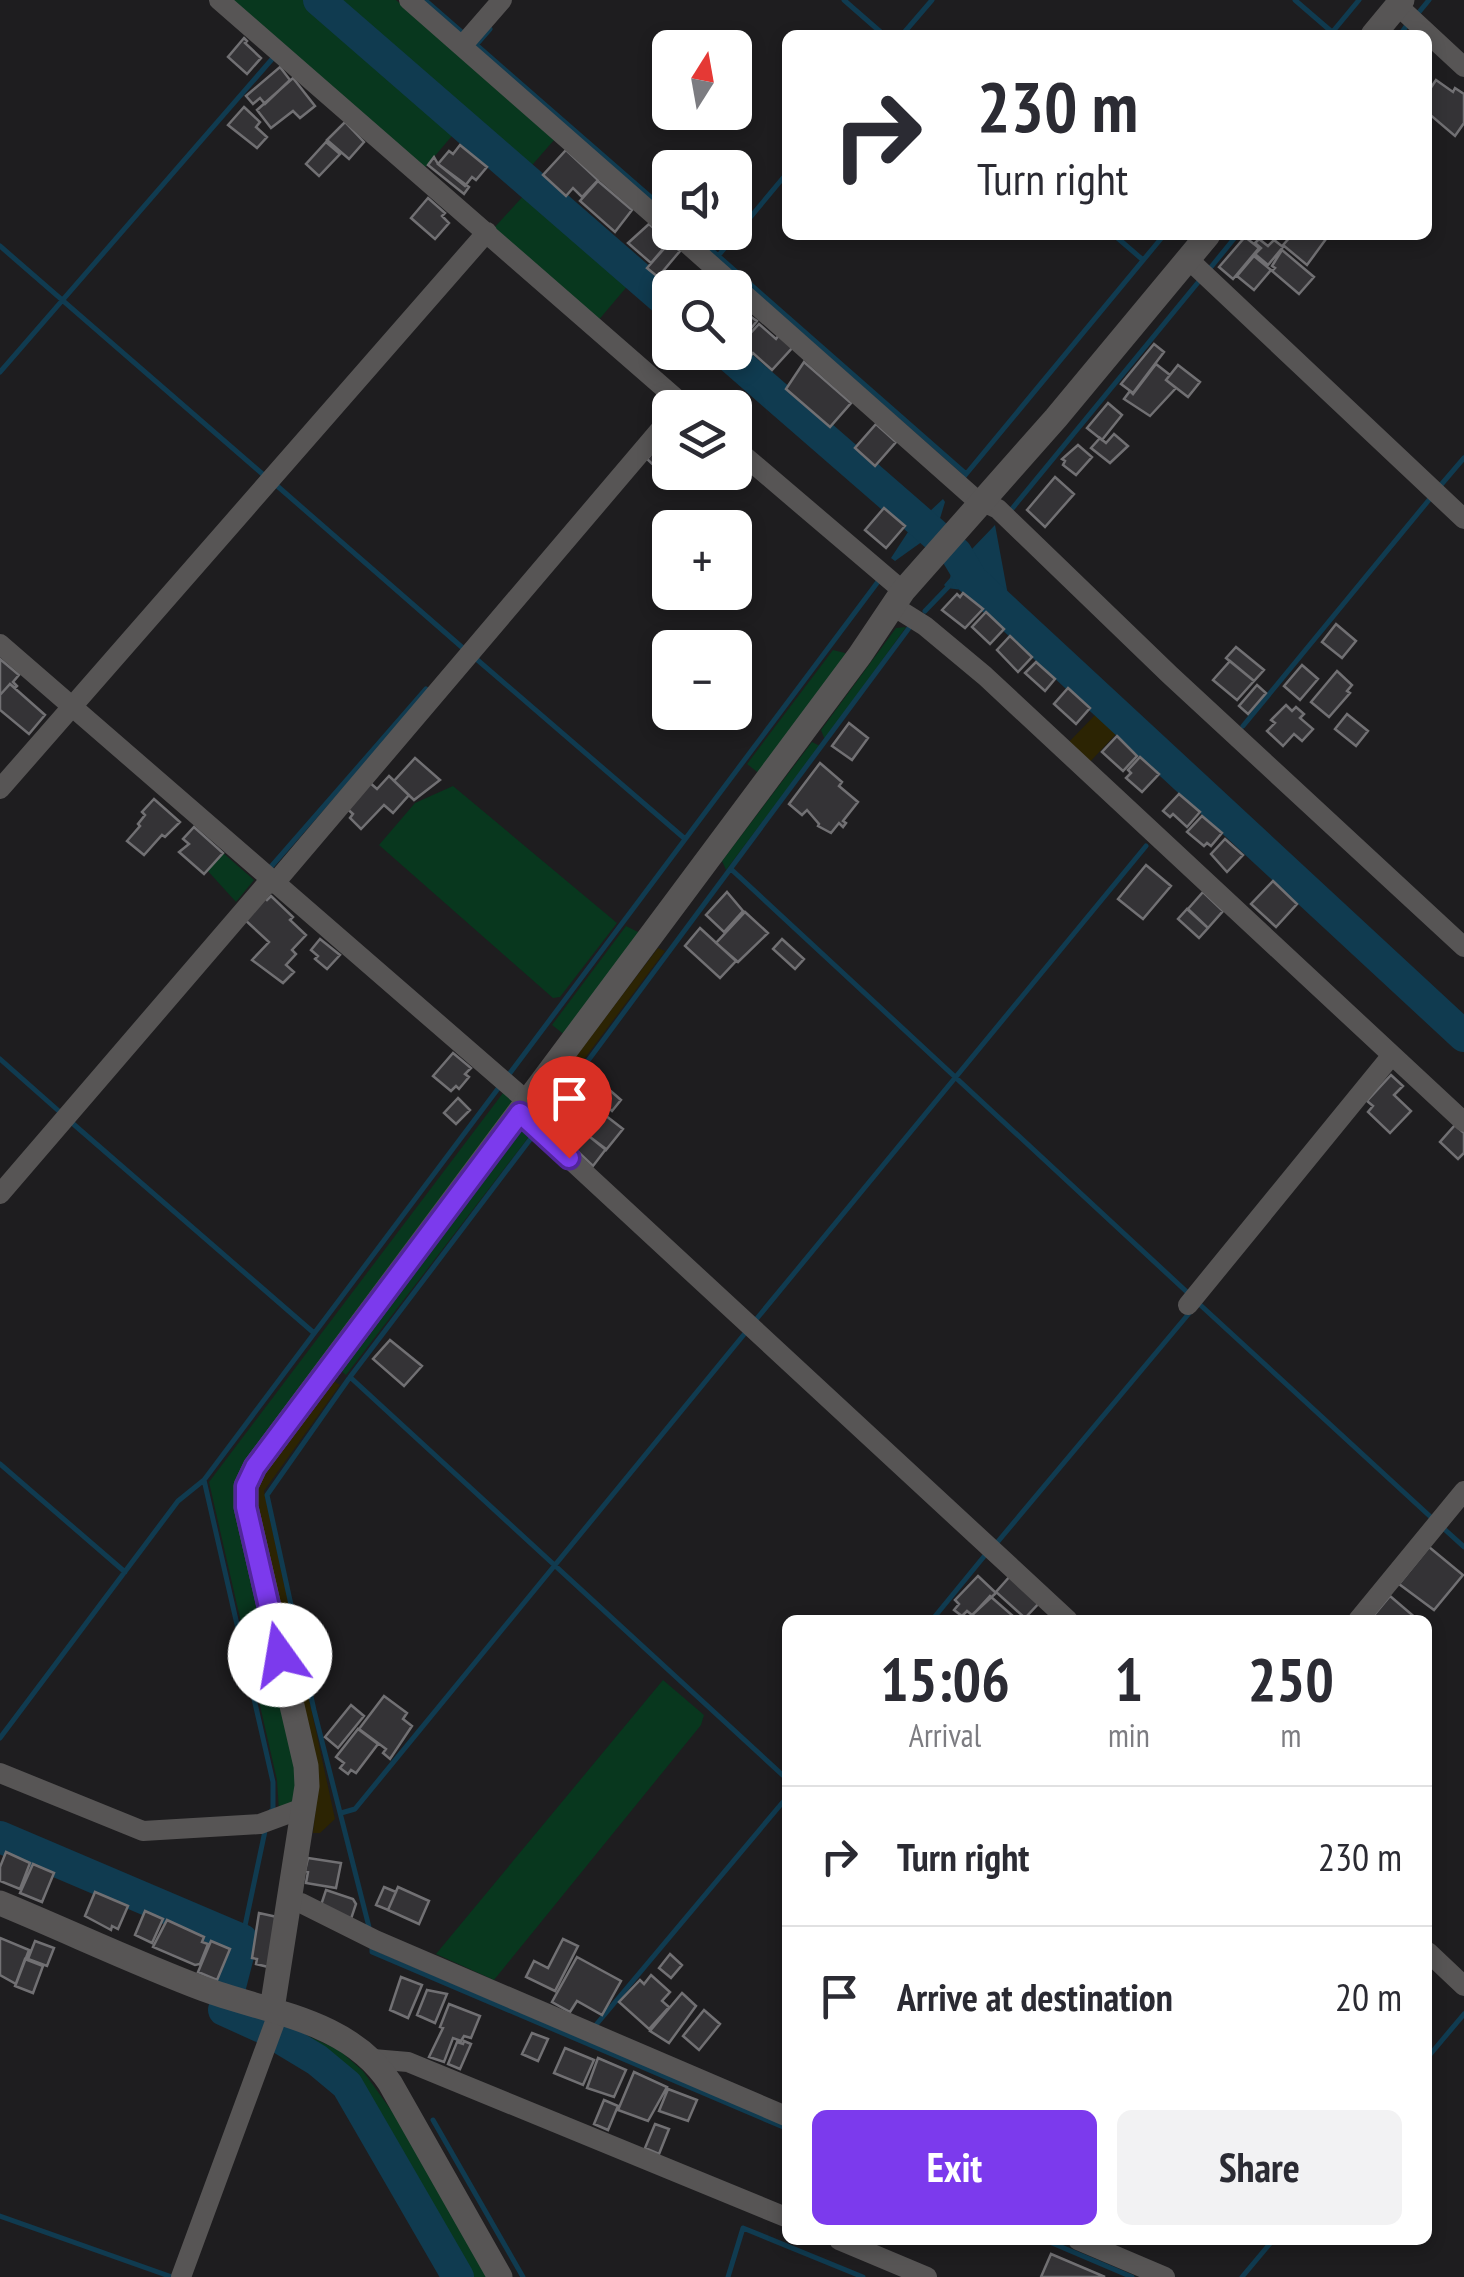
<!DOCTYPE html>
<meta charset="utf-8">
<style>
:root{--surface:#fff;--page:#f2f2f3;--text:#2b2b33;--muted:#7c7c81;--line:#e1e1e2;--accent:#7c3aed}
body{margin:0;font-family:"PT Sans Narrow",sans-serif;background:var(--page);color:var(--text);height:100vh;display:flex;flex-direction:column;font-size:38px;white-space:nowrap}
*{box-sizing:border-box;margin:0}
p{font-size:32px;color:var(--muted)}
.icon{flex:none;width:55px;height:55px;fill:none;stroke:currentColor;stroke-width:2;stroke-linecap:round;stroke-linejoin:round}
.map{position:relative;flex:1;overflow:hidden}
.sheet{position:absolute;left:782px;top:1615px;width:650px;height:630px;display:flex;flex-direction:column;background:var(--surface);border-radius:15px;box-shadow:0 5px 15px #0003}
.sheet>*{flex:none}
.top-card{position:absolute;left:782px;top:30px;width:650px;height:210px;border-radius:15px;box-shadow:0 5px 15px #0003;background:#fff;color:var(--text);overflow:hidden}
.needle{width:65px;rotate:11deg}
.tools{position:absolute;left:652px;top:30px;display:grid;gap:20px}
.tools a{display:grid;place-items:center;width:100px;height:100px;border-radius:15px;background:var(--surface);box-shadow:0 5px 15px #0003;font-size:50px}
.pin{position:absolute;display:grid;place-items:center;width:85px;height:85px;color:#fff;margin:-102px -42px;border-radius:50% 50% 50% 0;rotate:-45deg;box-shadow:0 0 10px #0007}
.pin .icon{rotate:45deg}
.me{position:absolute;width:110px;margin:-55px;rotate:347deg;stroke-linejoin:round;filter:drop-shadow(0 0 8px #0008)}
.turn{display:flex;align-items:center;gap:35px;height:210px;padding:0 30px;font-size:45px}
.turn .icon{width:130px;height:130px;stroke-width:2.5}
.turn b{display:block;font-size:70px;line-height:85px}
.eta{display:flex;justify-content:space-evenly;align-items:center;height:170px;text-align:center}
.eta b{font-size:60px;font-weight:700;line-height:70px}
.action{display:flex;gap:20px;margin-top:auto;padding:20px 30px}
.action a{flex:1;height:115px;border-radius:15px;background:var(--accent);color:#fff;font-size:40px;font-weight:700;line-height:115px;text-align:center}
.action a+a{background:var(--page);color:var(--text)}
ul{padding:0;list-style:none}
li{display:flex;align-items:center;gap:30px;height:140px;padding:0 30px;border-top:2px solid var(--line)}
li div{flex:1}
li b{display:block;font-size:38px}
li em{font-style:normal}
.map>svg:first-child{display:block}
.green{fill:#08371e}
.sand{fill:#2c2403}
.water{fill:#103b50}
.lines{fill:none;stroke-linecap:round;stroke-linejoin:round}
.stream{stroke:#103b50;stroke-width:5}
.river{stroke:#103b50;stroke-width:32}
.building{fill:#343336;stroke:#717073;stroke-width:2.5}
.minor{stroke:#575555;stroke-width:20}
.tertiary{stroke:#575555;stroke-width:25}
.route-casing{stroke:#51269a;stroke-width:25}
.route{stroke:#7c3aed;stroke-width:18}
</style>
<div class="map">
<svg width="1464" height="2277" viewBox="0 0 1464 2277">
<rect width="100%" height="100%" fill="#1e1d1f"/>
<!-- green -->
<path class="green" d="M232 0H306L457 130 423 170Z
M334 0H396L554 140 527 171Z
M526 193 630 283 597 322 493 229Z
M906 627 825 740 821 730 896 628Z
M833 650 845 653 847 658 761 775 747 764Z
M812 742 820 746 726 870 722 861Z
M453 786 617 923 560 997 553 998 379 845 415 803Z
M222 852 254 880 236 902 207 870Z
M626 926 640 933 566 1036 552 1025Z
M503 1093 514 1101 240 1473 294 1757 297 1804 279 1811 277 1780 209 1482Z
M522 1128 531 1134 346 1375 339 1369Z
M663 1680 704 1715 701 1725 494 1980 436 1954Z
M286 2026 339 2050 363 2071 396 2117 488 2277H468L349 2076 329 2059 279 2031Z"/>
<!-- sand -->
<path class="sand" d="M1095 715 1116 734 1088 764 1067 744Z
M658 948 665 951 579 1066 576 1056Z
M332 1380 340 1385 264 1491 335 1819 320 1833H313L318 1788 260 1524 257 1489 264 1476Z"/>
<!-- water -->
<path class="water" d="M943 499 945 502 938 525 966 550H971L995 525 1010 606 1000 616 970 591 947 588 944 585 950 578 954 562 923 541 895 561 891 558 921 512 928 513Z"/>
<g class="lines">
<!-- stream -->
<path class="stream" d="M425 0 465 35
M844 0 884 35
M1295 0 1332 32
M1415 17 1429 0
M902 35 932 0
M1330 35 1359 0
M1400 35 1407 25
M473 42 670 214
M476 45 490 29
M691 232 966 474
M1114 235 1143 260
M0 246 266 477
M718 256 788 172
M1207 272 1237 235
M0 372 273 58
M962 479 1164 235
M275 484 464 649
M1440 486 1464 458
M1011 510 1200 280
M925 611 950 585
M474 657 684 838
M1243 726 1433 495
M269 869 426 689
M732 870 1188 1293
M0 1059 61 1113
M507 1077 880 579
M71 1122 314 1333
M541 1124 909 628
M1196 1301 1434 1520
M754 1322 1146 846
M350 1377 788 1780
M0 1464 125 1572
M1442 1527 1464 1547
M995 1545 1191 1311
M932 1620 986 1554
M0 1738 178 1501 204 1480
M271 1811H273V1782L204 1480 500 1086
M341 1813 355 1809 746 1332
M370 1931 314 1710 267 1495 350 1377 535 1133
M242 1940 265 1831
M372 1947V1952L788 2129
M595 2026 788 1796
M1428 2057 1464 2014
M433 2120 523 2277
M0 2216 172 2277
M1045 2240 1132 2277
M728 2277 743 2228 863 2277
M1242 2277 1273 2240"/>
<!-- river -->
<path class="river" d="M319 0 670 305
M725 352 956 553 972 580 1464 1036
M0 1837 242 1940 224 2010 264 2028 317 2060 347 2085 458 2277"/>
</g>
<!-- building -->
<path class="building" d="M244 38 247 41 245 43 261 58 247 74 228 57Z
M280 67 290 80 265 104 260 98 253 104 246 96Z
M293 78 315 106 300 118 293 111 271 128 257 110Z
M1436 80 1453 92 1455 88 1464 94V123L1455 136 1428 113V92Z
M244 107 260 122 256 127 267 137 257 148 228 125Z
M345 122 364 142 349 159 327 140Z
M326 142 340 154 319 176 306 164Z
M460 145 487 167 476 180 472 177 465 186 438 164 449 151 453 154Z
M566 150 598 180 582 197 573 188 566 196 543 175Z
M434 157 438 164 469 187 464 194 428 165Z
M598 181 632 210 615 232 580 201Z
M428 198 445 213 442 216 449 223 435 239 411 218Z
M649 224 669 242 651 263 628 243Z
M1292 235H1321L1326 239 1307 265 1283 245Z
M1245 237 1259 248 1233 279 1219 267Z
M1259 239 1268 246 1274 240 1283 247 1268 265 1255 254 1261 248 1255 243Z
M670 242 680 251 658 277 647 268Z
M1282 250 1314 277 1299 294 1272 271 1275 268 1272 266Z
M1254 256 1271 270 1254 290 1237 276Z
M738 308 757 321 739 343 735 340Z
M759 324 776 339 779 335 793 347 772 370 753 353 748 359 736 349Z
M1154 344 1164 352 1133 393 1121 384Z
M804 362 851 403 830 427 786 389Z
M1156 364 1170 375 1166 380 1176 388 1150 416 1124 399 1130 391 1133 394Z
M1178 365 1200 382 1188 397 1166 380Z
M1108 403 1122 415 1102 440 1087 428Z
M876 424 896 442 875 466 855 448Z
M670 431V472H674L668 479 647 459Z
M1114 434 1128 446 1110 463 1091 448 1100 438 1106 443Z
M1078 445 1092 457 1076 475 1063 465 1065 461 1062 459Z
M1055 477 1074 494 1045 527 1027 510Z
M884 508 905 526 886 548 865 530Z
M963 593 983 609 965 628 942 610 957 594 960 597Z
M986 612 1004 629 990 644 972 627Z
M1336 624 1356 641 1342 658 1322 642Z
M1010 636 1032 657 1018 672 997 650Z
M1236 647 1264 670 1254 681 1226 658Z
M0 659 19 675 13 682 17 686 15 688 10 684 0 695Z
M1230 661 1254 681 1237 700 1213 680Z
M1036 662 1055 679 1045 691 1025 673Z
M1302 665 1318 679 1300 700 1284 686Z
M1337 671 1352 685 1347 691 1350 693 1329 717 1311 702Z
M10 684 45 715 29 734 0 710V695Z
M1257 685 1266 693 1248 714 1239 706Z
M1068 688 1090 708 1076 724 1054 704Z
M1286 705 1292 711 1296 707 1304 714 1300 718 1313 729 1302 741 1294 734 1283 746 1267 731 1275 723 1271 720Z
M1347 714 1368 731 1356 746 1335 729Z
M849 723 868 738 852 760 832 746Z
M1117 736 1137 756 1123 771 1102 752Z
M1140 757 1159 774 1142 792 1126 778 1131 773 1128 770Z
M415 758 440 780 414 800 394 781Z
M820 763 842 782 839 786 858 802 843 821 846 823 843 827 839 823 831 833 818 826 819 824 807 810 802 815 789 804Z
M389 776 409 795 393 813 384 805 361 829 350 818 353 814 343 805 368 781 377 789Z
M1179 794 1200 812 1187 827 1173 814 1170 817 1163 811Z
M154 799 180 822 165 837 162 835 144 855 127 841 140 826 138 824 145 815 142 812Z
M1202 816 1222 833 1211 846 1207 843 1204 846 1187 832Z
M194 827 223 853 204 874 179 852 189 844 183 839Z
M1225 839 1243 855 1227 872 1211 854Z
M1146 865 1171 886 1143 919 1118 899Z
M1273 881 1297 904 1276 927 1251 904Z
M727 892 743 911 724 932 706 915Z
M1203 892 1223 911 1208 928 1188 909Z
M271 896 293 917 290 920 306 935 292 950 296 954 286 965 294 972 283 983 252 960 269 942 244 919 264 897 267 900Z
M1187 909 1208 928 1199 938 1178 919Z
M745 912 768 933 738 962 716 943Z
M700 928 736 961 720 978 685 946Z
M320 939 340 955 327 969 315 959 318 956 311 950Z
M782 939 804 959 795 969 773 949Z
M453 1053 471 1068 465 1074 469 1077 459 1089 456 1086 451 1091 433 1076Z
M1391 1075 1403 1086 1394 1095 1411 1111 1390 1133 1368 1112 1373 1106 1367 1101Z
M598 1080 621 1100 612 1111 589 1091Z
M577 1091 599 1108 586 1126 563 1109Z
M458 1098 470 1110 456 1124 444 1113Z
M601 1112 623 1129 606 1150 585 1133Z
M1455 1125 1464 1133V1153L1458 1159 1440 1142Z
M586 1134 606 1149 593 1166 575 1149Z
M390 1340 422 1366 404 1386 373 1359Z
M1429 1547 1463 1575 1434 1610 1399 1584Z
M1011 1575 1040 1602 1025 1618 996 1592Z
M978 1576 996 1593 972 1615 967 1611 962 1616 954 1610 959 1604 955 1600Z
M990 1596 1013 1616 1009 1620H968Z
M1390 1596 1417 1619V1620H1370Z
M384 1696 407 1713 403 1719 412 1726 390 1759 383 1753 386 1749 359 1729Z
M351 1705 364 1716 338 1748 325 1737Z
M358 1729 378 1744 356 1773 351 1770 348 1774 340 1768 344 1763 336 1757Z
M6 1852 30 1863 20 1889 0 1881V1867Z
M308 1858 341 1863 336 1888 306 1883 308 1872 305 1871Z
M33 1864 54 1873 42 1902 20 1893Z
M384 1887 396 1892 388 1910 376 1905Z
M398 1887 429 1901 419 1924 388 1910Z
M326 1890 353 1899 356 1904 351 1919 320 1908Z
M95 1892 128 1906 118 1929 112 1926 111 1930 85 1916Z
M145 1911 163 1919 152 1943 135 1935Z
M259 1913 277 1917 268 1967 256 1964 257 1959 252 1958Z
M167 1920 204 1937 202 1942 208 1944 200 1964 195 1965 153 1947Z
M0 1938 29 1950 16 1984 0 1975Z
M563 1939 578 1946 555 1991 526 1977 534 1961 548 1968Z
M35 1941 54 1948 47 1966 28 1959Z
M211 1941 230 1949 217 1980 198 1972Z
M670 1954 682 1965 671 1978 659 1968Z
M577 1957 621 1981 602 2015 577 2001 570 2012 552 2002Z
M25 1959 43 1966 33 1993 15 1986Z
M651 1975 670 1992 662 2001 669 2007 649 2029 619 2002 640 1980 644 1984Z
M401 1977 422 1985 408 2018 390 2010Z
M427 1990 447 1994 435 2023 417 2015Z
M682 1993 696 2006 669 2043 650 2031Z
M449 2004 480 2016 471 2038 464 2036 461 2041 453 2038 444 2062 429 2057 443 2028 440 2027Z
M704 2010 720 2024 699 2050 683 2036Z
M532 2033 548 2039 538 2061 522 2054Z
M464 2041 471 2044 460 2069 448 2064 457 2042 463 2044Z
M565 2048 594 2060 583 2085 554 2073Z
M598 2058 626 2070 614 2097 587 2088Z
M634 2072 667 2087 648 2121 618 2110Z
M668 2089 697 2100 688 2121 659 2111Z
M604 2100 618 2106 608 2130 594 2124Z
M655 2124 669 2129 659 2154 645 2148Z
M1051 2254 1105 2277H1041Z"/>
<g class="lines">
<!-- minor -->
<path class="minor" d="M219 0 687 408
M409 0 670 229
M1397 5 1464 67
M462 46 502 0
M674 232 973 497 998 509 1170 675 1464 947
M1188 259 1464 519
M735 448 903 591
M893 606 925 626 985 676 1464 1122
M0 644 528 1102
M0 789 487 232
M274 884 670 418
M520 1113 1068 1620
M0 1194 270 880
M1188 1305 1392 1055
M1358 1620 1464 1491
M0 1773 143 1831 260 1824 306 1807
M290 1901 301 1903 375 1940 788 2117
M1428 1952 1464 1986
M373 2059 408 2062 788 2218
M839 2240 927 2277
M1078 2240 1165 2277
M181 2277 279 2011"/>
<!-- tertiary -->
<path class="tertiary" d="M1373 35 1402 0
M0 1903C68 1931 135 1963 204 1989 269 2013 349 2020 390 2083L500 2277
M272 2009 307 1786 306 1766 246 1507V1486L255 1467 860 655 903 591 1056 418 1208 235"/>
</g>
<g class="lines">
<!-- route casing -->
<g class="route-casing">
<path id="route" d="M280 1655 246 1507V1486L255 1467 520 1113 569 1158"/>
</g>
<!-- route -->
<use href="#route" class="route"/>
</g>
</svg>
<div class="tools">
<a><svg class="needle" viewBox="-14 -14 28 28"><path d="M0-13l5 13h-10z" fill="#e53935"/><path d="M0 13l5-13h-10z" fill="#7c7c81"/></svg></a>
<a><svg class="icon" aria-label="sound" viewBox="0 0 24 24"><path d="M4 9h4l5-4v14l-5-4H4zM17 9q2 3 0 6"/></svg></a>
<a><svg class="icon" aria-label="search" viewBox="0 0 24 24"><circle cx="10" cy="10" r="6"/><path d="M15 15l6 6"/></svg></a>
<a><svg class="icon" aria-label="layers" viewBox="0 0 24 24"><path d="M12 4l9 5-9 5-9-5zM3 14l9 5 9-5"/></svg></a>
<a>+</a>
<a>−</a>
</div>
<div class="pin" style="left:569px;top:1158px;background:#d93025"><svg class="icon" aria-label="arrive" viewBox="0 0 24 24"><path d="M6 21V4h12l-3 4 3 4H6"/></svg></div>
<svg class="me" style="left:280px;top:1655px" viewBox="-20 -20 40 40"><circle r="19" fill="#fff"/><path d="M0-13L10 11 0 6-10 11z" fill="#7c3aed"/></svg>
<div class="top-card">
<div class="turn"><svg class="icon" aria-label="right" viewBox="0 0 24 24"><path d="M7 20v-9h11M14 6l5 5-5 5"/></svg><div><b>230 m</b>Turn right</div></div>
</div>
<section class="sheet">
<div class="eta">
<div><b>15:06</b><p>Arrival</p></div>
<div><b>1</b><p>min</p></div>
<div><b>250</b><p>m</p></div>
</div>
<ul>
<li><svg class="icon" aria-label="right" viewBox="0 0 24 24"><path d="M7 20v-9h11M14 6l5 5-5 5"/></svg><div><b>Turn right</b></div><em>230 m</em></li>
<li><svg class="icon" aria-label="arrive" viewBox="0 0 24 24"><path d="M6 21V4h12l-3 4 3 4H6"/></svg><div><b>Arrive at destination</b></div><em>20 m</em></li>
</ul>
<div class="action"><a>Exit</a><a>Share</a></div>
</section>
</div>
